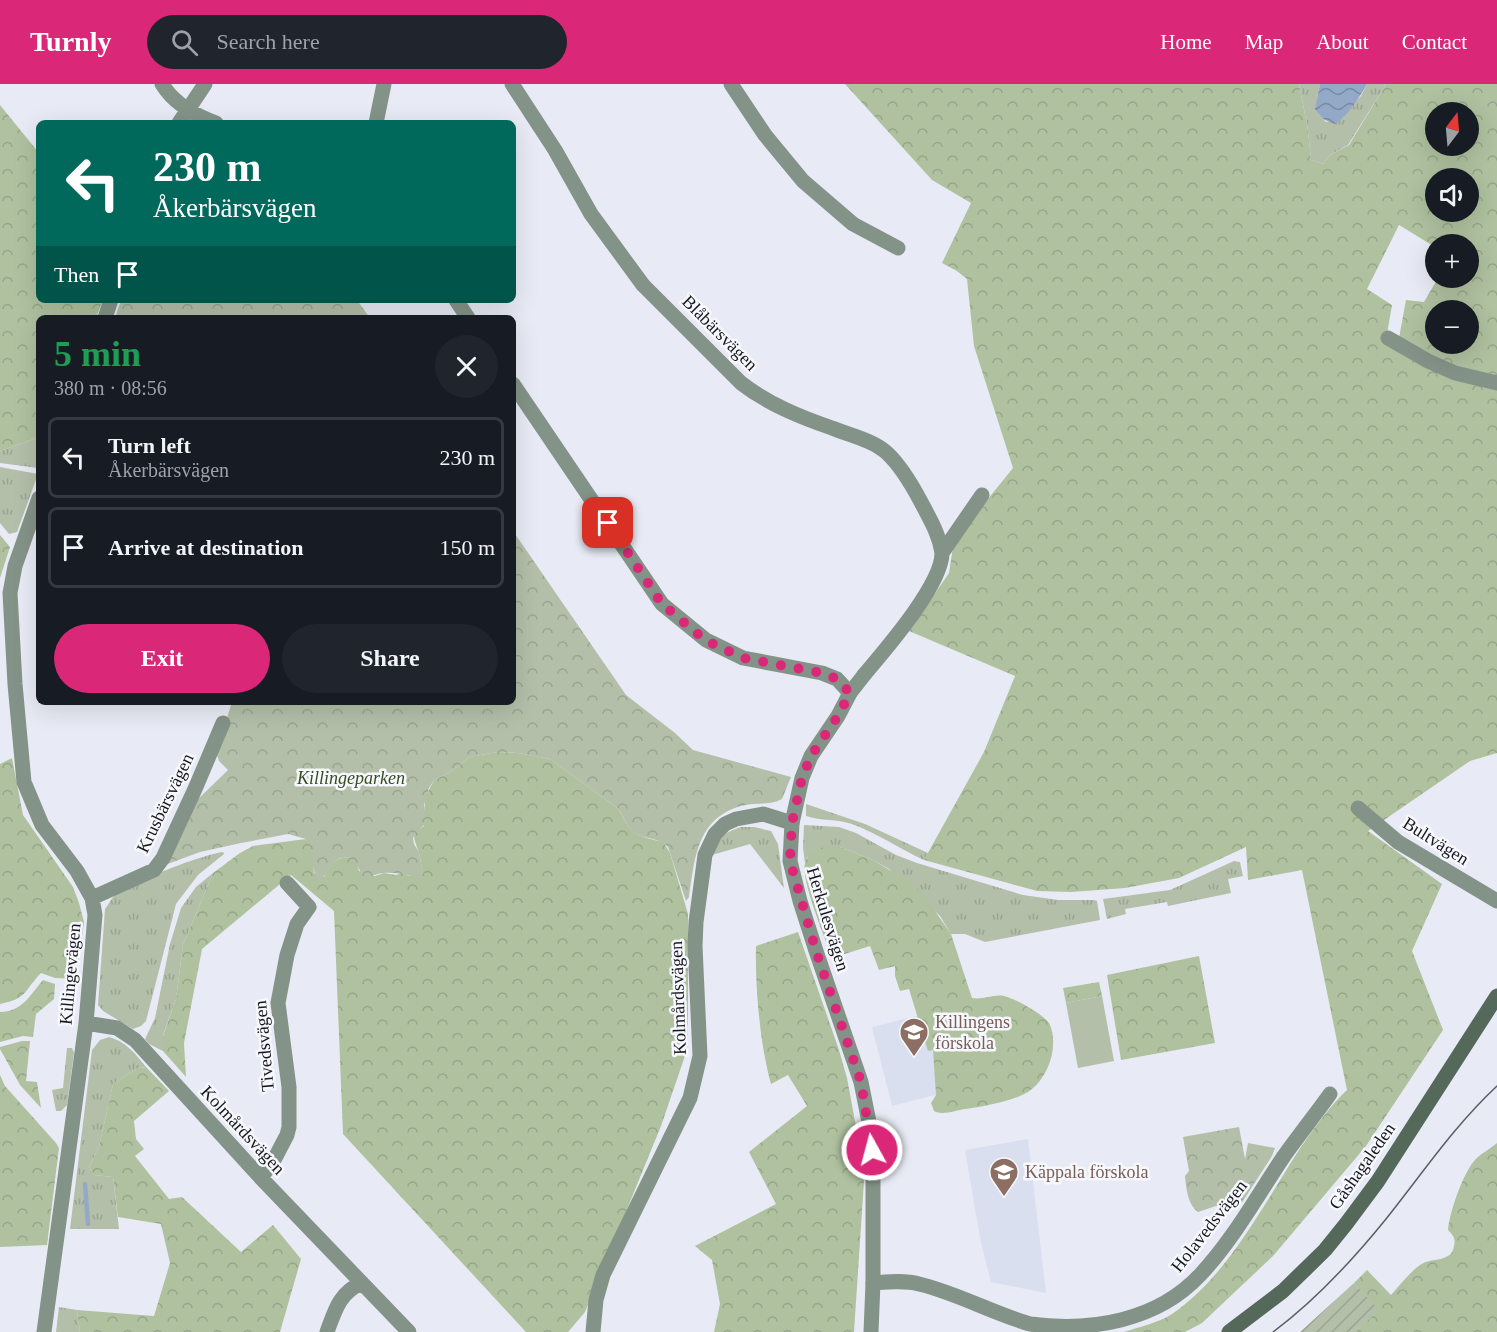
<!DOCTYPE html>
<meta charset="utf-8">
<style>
:root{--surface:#171b24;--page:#20242c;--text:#f1f3f6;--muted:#9ea1a6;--line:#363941;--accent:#db2777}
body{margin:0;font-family:"Times New Roman",serif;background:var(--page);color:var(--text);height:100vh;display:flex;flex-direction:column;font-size:22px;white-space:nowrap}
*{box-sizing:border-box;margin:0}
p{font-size:20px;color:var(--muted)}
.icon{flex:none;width:33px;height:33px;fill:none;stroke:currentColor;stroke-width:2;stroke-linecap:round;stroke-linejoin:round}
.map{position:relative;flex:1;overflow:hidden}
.panel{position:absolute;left:36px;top:231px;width:480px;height:390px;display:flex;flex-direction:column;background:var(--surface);border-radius:9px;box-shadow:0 6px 24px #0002}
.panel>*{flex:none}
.guide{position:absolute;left:36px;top:36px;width:480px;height:183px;border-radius:9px;box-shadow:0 6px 24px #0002;background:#00695c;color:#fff;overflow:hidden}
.needle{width:39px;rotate:16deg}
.buttons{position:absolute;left:1425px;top:18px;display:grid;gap:12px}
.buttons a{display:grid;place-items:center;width:54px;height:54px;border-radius:50%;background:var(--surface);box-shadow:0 6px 24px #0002;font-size:30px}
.pin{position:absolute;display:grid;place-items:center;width:51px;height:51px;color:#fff;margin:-26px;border-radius:12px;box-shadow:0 3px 9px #0006}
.me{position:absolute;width:66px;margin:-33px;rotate:353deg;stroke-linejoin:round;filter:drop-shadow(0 0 4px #0008)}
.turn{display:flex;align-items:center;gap:21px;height:126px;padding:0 18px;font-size:27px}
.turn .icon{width:78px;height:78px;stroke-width:2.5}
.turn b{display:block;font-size:42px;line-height:51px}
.then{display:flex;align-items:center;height:57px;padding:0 18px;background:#0003;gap:12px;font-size:22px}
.round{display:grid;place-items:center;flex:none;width:63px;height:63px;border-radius:32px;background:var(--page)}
.summary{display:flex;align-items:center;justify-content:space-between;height:102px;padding:0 18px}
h1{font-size:36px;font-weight:800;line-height:45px;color:#1e9e55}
.cta{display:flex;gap:12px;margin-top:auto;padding:12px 18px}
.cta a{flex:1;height:69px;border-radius:36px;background:var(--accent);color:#fff;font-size:24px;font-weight:800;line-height:69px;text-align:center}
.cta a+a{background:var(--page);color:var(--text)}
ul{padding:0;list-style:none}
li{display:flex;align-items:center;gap:18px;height:81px;margin:0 12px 9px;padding:0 6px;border:3px solid var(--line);border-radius:9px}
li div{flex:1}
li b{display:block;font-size:22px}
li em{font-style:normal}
header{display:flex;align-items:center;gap:36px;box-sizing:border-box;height:84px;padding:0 30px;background:var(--accent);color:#fff}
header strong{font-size:28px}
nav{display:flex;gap:33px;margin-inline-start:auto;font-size:21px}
.search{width:420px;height:54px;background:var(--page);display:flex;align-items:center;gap:15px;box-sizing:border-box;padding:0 21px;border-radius:33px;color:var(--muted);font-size:22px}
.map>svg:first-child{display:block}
.built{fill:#dadff0}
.grass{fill:url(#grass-tufts)}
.forest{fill:url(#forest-crowns);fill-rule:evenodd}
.park{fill:url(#park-crowns)}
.garden{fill:url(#garden-furrows)}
.pitch{fill:#b3bfa9}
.water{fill:url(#water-waves)}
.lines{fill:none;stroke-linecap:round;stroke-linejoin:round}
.stream{stroke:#94a9c8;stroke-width:4.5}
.minor{stroke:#849388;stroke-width:15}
.tertiary{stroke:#849388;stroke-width:15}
.secondary{stroke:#54695a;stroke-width:15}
.tram{stroke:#5c5d63;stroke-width:1.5}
.route{stroke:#db2777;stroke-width:10;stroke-dasharray:0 18}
.labels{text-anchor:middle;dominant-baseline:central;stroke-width:5;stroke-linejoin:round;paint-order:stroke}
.street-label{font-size:18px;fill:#18191d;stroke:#f6f8fe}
.park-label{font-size:18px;font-style:italic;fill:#374e1c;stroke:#f6f8fe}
.education-label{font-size:18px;fill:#785e54;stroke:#f6f8fe;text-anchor:start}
</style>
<header>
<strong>Turnly</strong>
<div class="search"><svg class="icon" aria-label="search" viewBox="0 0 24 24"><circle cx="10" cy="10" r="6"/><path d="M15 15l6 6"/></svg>Search here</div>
<nav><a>Home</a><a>Map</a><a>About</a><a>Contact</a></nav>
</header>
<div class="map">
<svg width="1497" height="1248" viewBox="0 0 1497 1248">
<defs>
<pattern id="grass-tufts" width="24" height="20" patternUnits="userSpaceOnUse" patternTransform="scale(1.5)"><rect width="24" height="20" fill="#b3bfa9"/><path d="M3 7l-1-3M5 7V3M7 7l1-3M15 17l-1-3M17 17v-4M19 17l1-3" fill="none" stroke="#99a491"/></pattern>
<pattern id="forest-crowns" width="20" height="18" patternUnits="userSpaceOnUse" patternTransform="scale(1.5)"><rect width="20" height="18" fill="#afc19f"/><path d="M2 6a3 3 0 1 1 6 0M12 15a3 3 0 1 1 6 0" fill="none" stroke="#96a588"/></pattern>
<pattern id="park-crowns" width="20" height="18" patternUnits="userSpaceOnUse" patternTransform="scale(1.5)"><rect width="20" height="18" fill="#b3bfa9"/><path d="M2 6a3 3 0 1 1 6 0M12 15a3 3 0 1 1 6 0" fill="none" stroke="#99a491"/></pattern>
<pattern id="garden-furrows" width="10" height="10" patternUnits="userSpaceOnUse" patternTransform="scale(1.5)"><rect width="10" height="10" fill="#b3bfa9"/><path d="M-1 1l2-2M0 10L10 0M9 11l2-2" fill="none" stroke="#99a491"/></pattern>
<pattern id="water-waves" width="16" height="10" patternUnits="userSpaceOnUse" patternTransform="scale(1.5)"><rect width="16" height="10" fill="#94a9c8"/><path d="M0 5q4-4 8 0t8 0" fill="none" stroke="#7889a2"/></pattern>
</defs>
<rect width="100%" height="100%" fill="#e8ebf5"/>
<!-- built -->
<path class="built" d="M932 928 958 1005 892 1022 872 943Z
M1028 1055 1046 1209 991 1198 981 1159 965 1066Z"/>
<!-- grass -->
<path class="grass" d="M1299 0H1320C1317 15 1313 27 1326 38L1343 34 1346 27 1361 12 1367 0H1386L1348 61 1330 71 1323 80 1311 76 1308 46Z
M39 353 38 384 0 379V367Z
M0 383 38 390 17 448 9 450 0 439Z
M806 720 865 740 928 769 924 776C900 765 877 749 852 740 837 735 821 737 806 732Z
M804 741 839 743 856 749 896 771 917 779 1023 811 1058 816H1094L1097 817 1100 836 985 858 965 850H951L940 832 889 785 873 776 840 763 807 773 805 779 803 764Z
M741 743H754L771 747 778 760 784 804 750 760 712 771C719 753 723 749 741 743Z
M223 768 224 770 198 791 176 820 146 937 141 942 133 945 103 927 98 921 105 825C108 821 110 817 113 813 128 799 201 771 223 768Z
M1234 777 1240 778 1243 792 1228 795 1231 809 1168 822 1167 818 1125 825 1126 830 1107 835 1103 815 1170 806Z
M213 789 183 861 176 915 163 951V967L149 960 145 955 155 934 170 860 181 824 196 803Z
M109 953C125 957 136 970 146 983L138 984 113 1000 99 1063 89 1083 94 1091 113 1093 119 1145H70L92 966 100 956Z
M67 964H72L74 969 67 1021 61 1027H56L52 1006 63 1004Z
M59 1223 77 1226 80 1248H56Z"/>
<!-- forest -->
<path class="forest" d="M845 0H1299L1308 46 1311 76 1323 80 1330 71 1349 61 1386 0H1497V669L1470 677 1368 747 1442 800 1412 867 1443 946 1366 1062 1273 1172 1202 1239 1185 1248H1124C1139 1243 1158 1239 1172 1230 1228 1192 1264 1119 1301 1063 1315 1043 1329 1023 1347 1006L1302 786 1248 796 1246 763 1179 794 1125 804 1071 808 1037 807 924 776 984 668 1015 592 909 547 949 489 953 463 979 426 1013 384 974 262 967 195 957 187 942 179 971 119 932 96ZM1436 28H1468V62H1436ZM1436 94H1468V128H1436ZM1399 141 1435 163 1436 160H1468V194H1438L1424 218 1406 216 1399 254 1387 250 1392 221 1367 205ZM1436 226H1468V260H1436Z
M0 21 39 69V216H103L96 234H39V353L0 367Z
M0 451 10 463 0 494Z
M497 668 518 669 550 675 616 723C623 730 625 740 632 747 639 754 655 755 664 759L670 769 688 830V963L661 1042 585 1228 568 1248H526L343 1050 334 827 291 791 202 865 184 959 186 993 163 967V952L176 915 183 861 213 789 240 769 253 762 306 755 312 765 314 789 324 793C332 780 335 771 353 774L357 779 359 787 375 792 384 789 396 791 402 789 409 792 423 791C421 783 421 774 418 766 414 754 410 751 424 742L425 714 434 696 450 688 470 673Z
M12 674 23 731 73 803 79 819 84 838 76 895 55 894 41 889C23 907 29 914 0 920V680Z
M826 762 840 763 873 776 906 796 921 807 951 850 972 914C983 916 993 910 1004 912 1014 914 1047 932 1050 941 1059 963 1048 995 1028 1008 1011 1018 985 1022 966 1025 956 1026 943 1032 934 1027L931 1019 936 1011 933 966 928 967 909 905 900 907 895 892V882L879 886 870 862 832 874C825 853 801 798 805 779 807 769 818 765 826 762Z
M798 848 839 966 847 994 860 1064 864 1097 854 1248H714L720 1220 712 1176 695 1162 776 1120 749 1068 807 1022 788 991 771 1000C760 961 755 903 756 862Z
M1199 872 1215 959 1121 976 1107 891Z
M43 896 55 900 54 915 36 930 33 953 23 952 0 958V928C22 928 30 911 43 896Z
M1099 898 1102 912 1066 919 1063 904Z
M22 957H30L26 997 37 998 41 1024 20 1001 0 965V963Z
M146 983 169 1007 134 1037 136 1055 144 1065 135 1072 169 1115 182 1113 241 1168 273 1141 301 1175 280 1248H80L77 1226 154 1232 170 1179 161 1140 118 1133 113 1093 94 1091 89 1083 99 1063 113 1000 138 984Z
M0 991 5 1002 56 1059 59 1064 47 1161 0 1163Z
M1497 1059V1248H1355L1378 1226 1354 1199 1367 1186 1391 1211C1400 1201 1409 1189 1420 1181 1431 1173 1452 1179 1454 1162 1456 1155 1453 1151 1448 1146 1450 1127 1462 1092 1474 1077 1480 1070 1490 1065 1497 1059Z"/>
<!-- park -->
<path class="park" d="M121 216H357L370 234H115Z
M513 447 626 611 675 649 693 666 791 693 782 715C769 722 755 718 741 722 696 735 695 775 689 813L686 817 668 763C659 754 647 755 636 750 626 745 624 730 616 723L550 675 518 669 497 668 470 673 450 688 434 696 429 704 424 721 427 738 417 748 413 754 414 760 419 768 423 791 421 795C408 791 396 788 383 789 376 790 371 793 363 792L353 774C327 770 335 789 318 796 310 783 314 769 306 755L288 750 241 759 200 768 165 781 195 718 228 686 219 677 216 668 232 618H513Z
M1239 1043 1245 1075 1248 1059 1275 1064 1272 1072 1243 1117 1238 1122 1219 1121 1198 1128C1188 1121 1186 1104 1185 1092L1189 1087 1183 1053Z"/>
<!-- garden -->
<path class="garden" d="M1354 1199 1379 1226 1355 1248H1300Z"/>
<!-- pitch -->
<path class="pitch" d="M1102 912 1114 977 1078 984 1066 919Z"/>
<!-- water -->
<path class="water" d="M1320 0H1367C1362 10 1344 37 1334 40L1323 35 1315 25Z"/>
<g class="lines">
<!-- stream -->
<path class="stream" d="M85 1100 88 1140"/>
<!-- minor -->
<path class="minor" d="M162 0C174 20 194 31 216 39
M512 0 555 66 591 130 643 201 741 299C768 320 800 333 832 344 849 351 873 356 887 369 901 382 912 401 921 418 930 435 939 450 942 469
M731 0 765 51 803 97 853 140 898 164
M179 39 205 0
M376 39 384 0
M456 216 468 234
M105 234 111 216
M1388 254 1428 277 1455 289 1497 299
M513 300 662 520 706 556 743 574 822 589 837 595 850 609
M39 414 15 482 10 509 15 600 24 698 42 741 77 787 92 814 95 831 86 939 44 1248
M864 591C885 566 942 501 942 469L982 411
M1358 724 1398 758 1497 817
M92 814 154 786 163 774 195 705 223 639
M86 939 117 944 135 956 261 1094 409 1248
M261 1094 275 1074 287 1051 289 1043V1003L278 919 287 871 297 840 309 823 287 799
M873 1199C888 1198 904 1196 919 1200 957 1209 992 1229 1030 1240 1091 1248 1157 1237 1200 1191 1233 1156 1257 1112 1284 1072 1299 1051 1315 1031 1330 1010
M327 1248C335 1226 340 1208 362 1199
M593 1248 596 1216 603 1191 690 1014 700 972 695 862 696 838 705 771 715 750 725 740 736 735 763 730 792 739"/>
<!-- tertiary -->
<path class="tertiary" d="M864 591 850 609 838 632 811 672 802 694 792 739 790 777 800 817 816 867 861 998 870 1043 873 1078V1199L871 1248"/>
<!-- secondary -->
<path class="secondary" d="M1229 1248 1283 1207 1325 1166 1346 1140 1378 1097 1497 912"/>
<!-- tram -->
<path class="tram" d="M1273 1248C1316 1216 1352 1177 1386 1135 1422 1090 1454 1042 1497 1002"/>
</g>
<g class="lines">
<!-- route -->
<path class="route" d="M608 439 662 520 705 556 743 574 822 589 837 595 850 609 838 632 811 672 802 694 792 739 790 777 816 867 861 998 872 1066"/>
</g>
<!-- icons -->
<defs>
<g id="school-pin" transform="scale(1.5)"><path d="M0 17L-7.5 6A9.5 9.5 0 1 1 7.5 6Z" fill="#8d6e63" stroke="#f6f8fe"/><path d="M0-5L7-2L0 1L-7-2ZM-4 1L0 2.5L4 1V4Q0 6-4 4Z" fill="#fff"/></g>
</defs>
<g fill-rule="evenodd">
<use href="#school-pin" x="914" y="948"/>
<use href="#school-pin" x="1004" y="1088"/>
</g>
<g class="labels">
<!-- street labels -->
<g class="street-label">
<text transform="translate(720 249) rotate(45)">Blåbärsvägen</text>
<text transform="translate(165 719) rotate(-64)">Krusbärsvägen</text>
<text transform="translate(1436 757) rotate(32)">Bultvägen</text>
<text transform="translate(828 835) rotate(73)">Herkulesvägen</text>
<text transform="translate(70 890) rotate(-85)">Killingevägen</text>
<text transform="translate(678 914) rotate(-92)">Kolmårdsvägen</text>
<text transform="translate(264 962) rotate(-95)">Tivedsvägen</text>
<text transform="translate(243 1046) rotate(47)">Kolmårdsvägen</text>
<text transform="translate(1362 1082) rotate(-55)">Gåshagaleden</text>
<text transform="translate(1209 1142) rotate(-52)">Holavedsvägen</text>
</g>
<!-- park labels -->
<g class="park-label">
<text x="351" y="694">Killingeparken</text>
</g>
<!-- education labels -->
<g class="education-label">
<text x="935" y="938">Killingens<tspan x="935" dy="21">förskola</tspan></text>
<text x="1025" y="1088">Käppala förskola</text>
</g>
</g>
</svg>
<div class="buttons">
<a><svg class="needle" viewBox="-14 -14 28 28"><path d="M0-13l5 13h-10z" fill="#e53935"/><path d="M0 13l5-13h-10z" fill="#9ea1a6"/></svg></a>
<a><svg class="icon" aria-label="sound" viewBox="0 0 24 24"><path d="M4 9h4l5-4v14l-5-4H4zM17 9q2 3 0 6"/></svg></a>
<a>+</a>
<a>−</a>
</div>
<div class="pin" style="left:608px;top:439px;background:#d93025"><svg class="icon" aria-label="arrive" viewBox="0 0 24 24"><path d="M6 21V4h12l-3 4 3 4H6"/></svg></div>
<svg class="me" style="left:872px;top:1066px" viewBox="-20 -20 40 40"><circle r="17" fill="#db2777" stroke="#fff" stroke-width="3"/><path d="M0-11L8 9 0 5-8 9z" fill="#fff"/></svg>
<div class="guide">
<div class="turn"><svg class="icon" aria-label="left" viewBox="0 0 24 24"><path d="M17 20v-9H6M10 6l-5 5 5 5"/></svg><div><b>230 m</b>Åkerbärsvägen</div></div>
<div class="then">Then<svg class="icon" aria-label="arrive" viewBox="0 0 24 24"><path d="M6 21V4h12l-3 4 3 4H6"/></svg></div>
</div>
<section class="panel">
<div class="summary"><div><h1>5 min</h1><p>380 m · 08:56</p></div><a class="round"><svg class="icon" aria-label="close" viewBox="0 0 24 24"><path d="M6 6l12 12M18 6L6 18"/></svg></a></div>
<ul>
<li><svg class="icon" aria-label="left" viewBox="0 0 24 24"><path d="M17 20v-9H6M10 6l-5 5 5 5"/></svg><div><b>Turn left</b><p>Åkerbärsvägen</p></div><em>230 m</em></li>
<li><svg class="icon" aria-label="arrive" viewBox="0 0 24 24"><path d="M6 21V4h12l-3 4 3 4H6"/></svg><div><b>Arrive at destination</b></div><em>150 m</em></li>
</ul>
<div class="cta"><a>Exit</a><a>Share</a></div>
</section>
</div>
